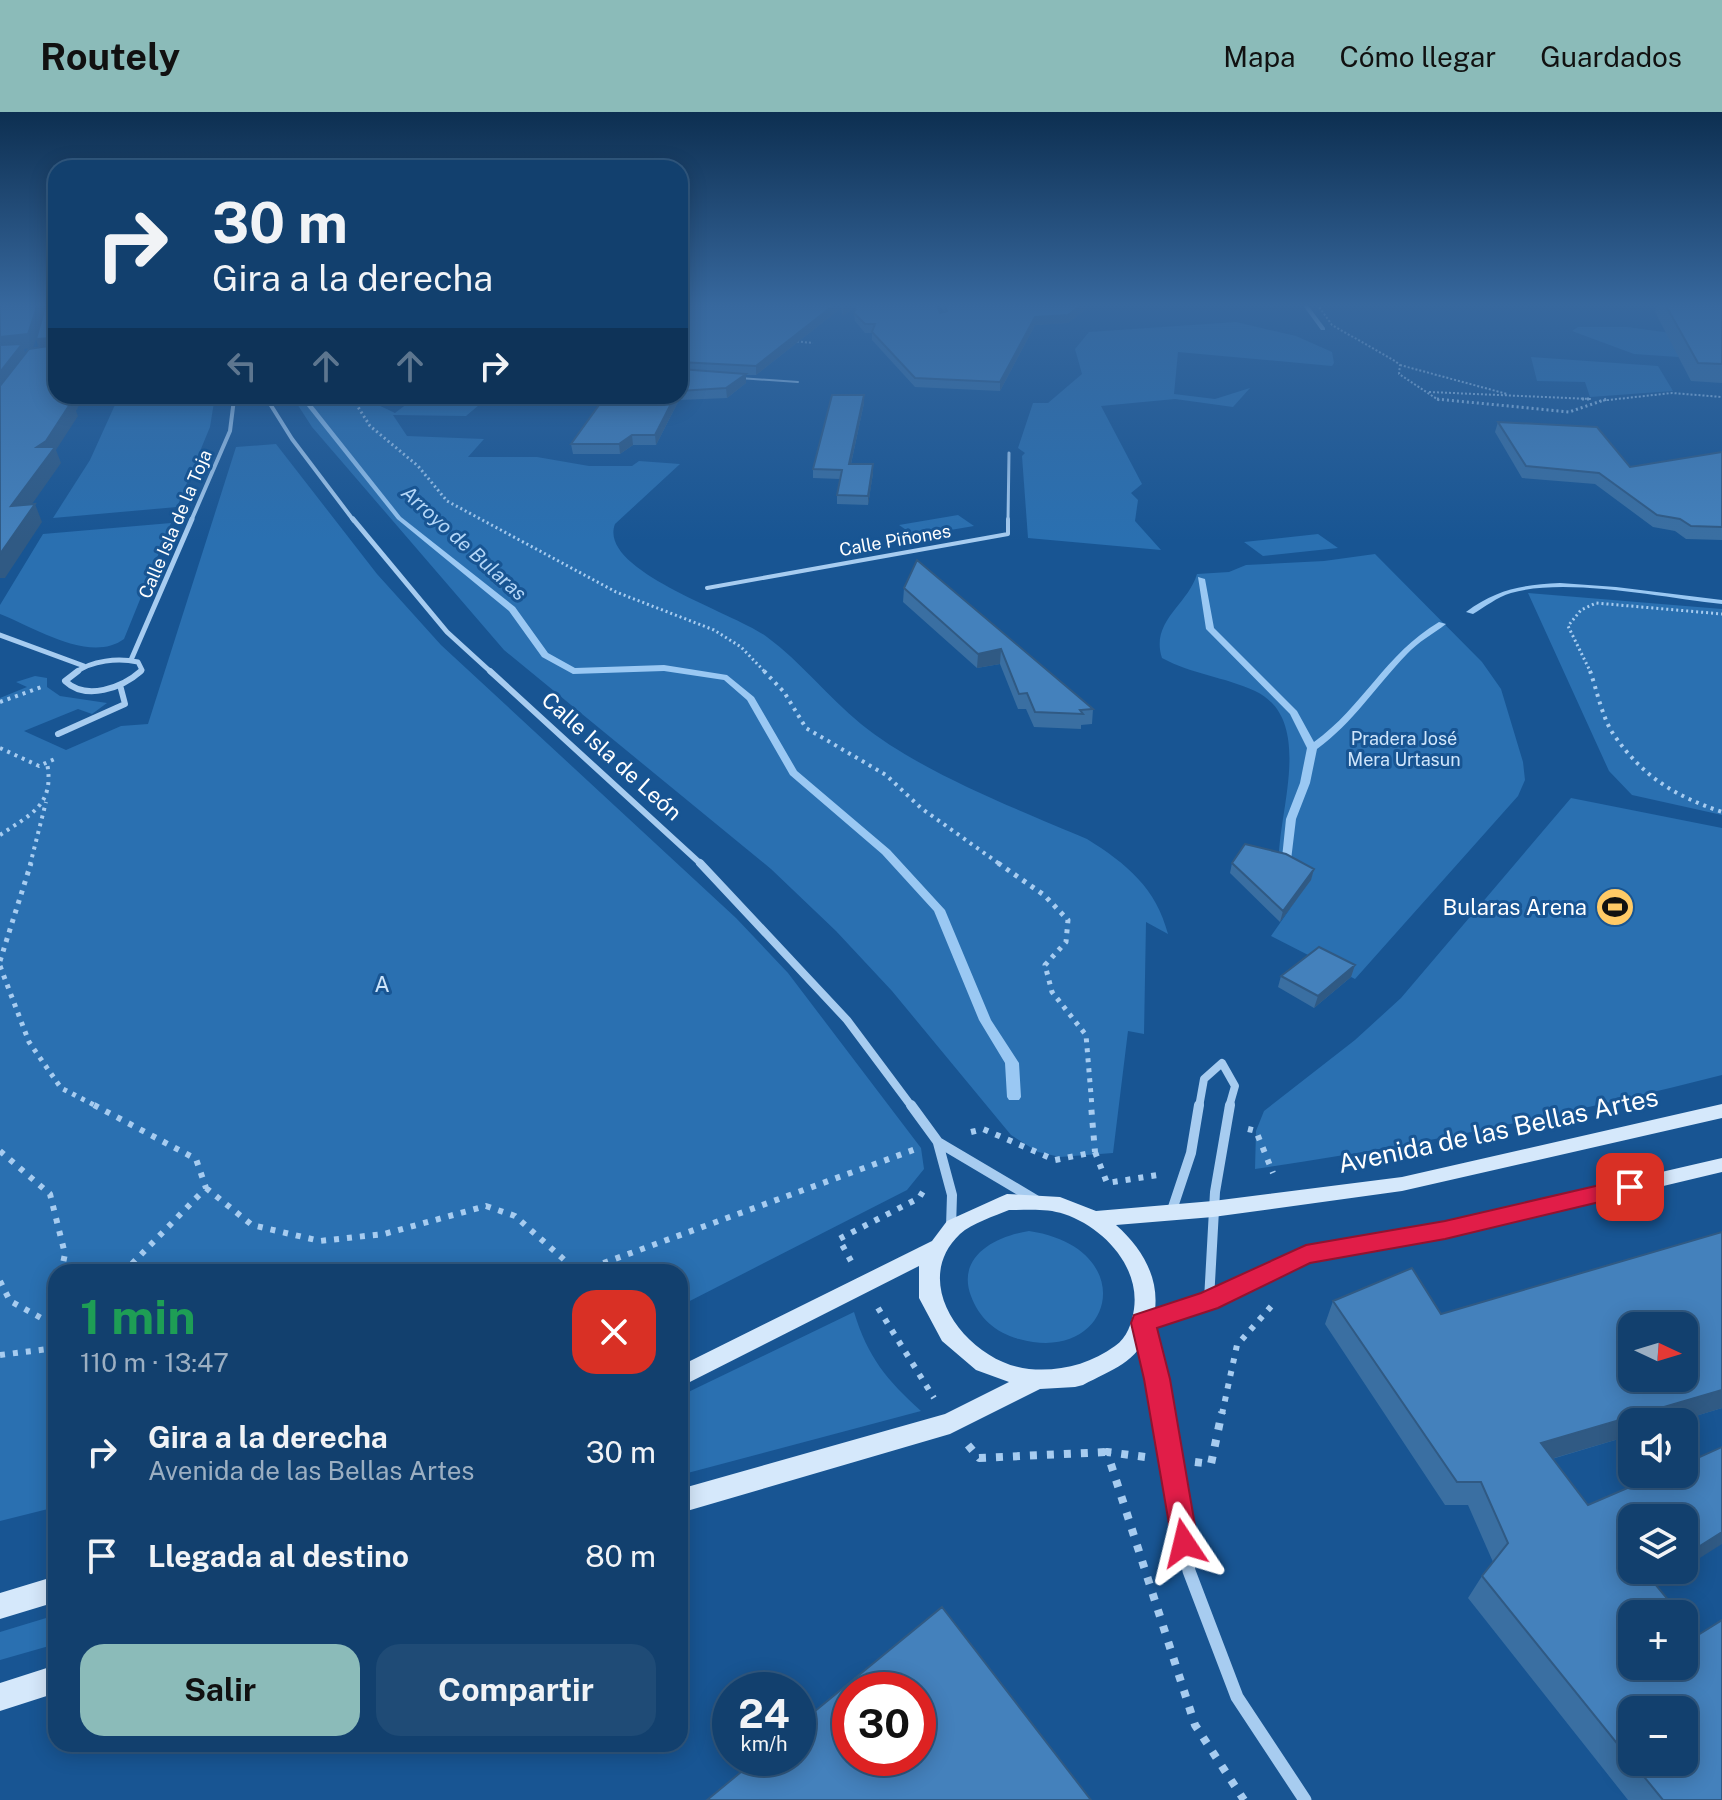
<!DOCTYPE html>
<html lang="es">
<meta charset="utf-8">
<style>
:root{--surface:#12406e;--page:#1f4b76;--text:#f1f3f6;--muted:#9cafc2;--line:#315981;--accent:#8bbbb9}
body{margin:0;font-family:"Public Sans",sans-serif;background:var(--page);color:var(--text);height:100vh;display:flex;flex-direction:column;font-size:30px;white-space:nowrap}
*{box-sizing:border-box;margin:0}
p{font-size:26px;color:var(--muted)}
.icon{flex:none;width:44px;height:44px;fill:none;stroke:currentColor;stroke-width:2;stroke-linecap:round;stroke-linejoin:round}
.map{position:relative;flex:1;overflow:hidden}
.sheet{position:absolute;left:48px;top:1152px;width:640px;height:488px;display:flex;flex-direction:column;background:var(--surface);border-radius:24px;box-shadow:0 4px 20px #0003,0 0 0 2px var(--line)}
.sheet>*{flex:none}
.top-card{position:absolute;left:48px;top:48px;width:640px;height:244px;border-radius:24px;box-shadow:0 4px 20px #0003,0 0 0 2px var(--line);background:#12406e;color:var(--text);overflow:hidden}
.needle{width:52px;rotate:94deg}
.fabs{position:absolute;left:1618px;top:1200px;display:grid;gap:16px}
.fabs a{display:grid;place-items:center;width:80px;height:80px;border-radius:16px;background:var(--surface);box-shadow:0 4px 20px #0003,0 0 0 2px var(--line);font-size:40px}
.speed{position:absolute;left:712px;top:1560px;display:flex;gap:16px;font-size:40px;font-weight:700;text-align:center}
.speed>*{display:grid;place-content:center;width:104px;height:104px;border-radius:50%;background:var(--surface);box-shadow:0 4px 20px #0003,0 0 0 2px var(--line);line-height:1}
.speed small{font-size:20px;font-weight:400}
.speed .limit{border:12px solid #d22;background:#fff;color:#111}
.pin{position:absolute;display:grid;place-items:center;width:68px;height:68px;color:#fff;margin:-34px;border-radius:16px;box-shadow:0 4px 12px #0006}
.me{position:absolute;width:88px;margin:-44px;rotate:350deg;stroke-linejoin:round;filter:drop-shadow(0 0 6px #0008)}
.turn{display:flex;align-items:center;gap:28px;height:168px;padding:0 32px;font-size:36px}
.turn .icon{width:104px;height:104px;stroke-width:2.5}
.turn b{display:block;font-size:56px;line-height:68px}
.lanes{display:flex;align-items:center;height:76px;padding:0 32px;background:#0003;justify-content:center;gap:40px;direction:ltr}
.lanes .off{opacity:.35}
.round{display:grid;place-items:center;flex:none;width:84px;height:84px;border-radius:24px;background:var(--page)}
.headline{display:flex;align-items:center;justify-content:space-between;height:136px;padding:0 32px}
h1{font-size:48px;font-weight:700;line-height:60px;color:#1e9e55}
.button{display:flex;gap:16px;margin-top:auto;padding:16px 32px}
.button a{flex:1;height:92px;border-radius:24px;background:var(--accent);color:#111;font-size:32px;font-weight:700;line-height:92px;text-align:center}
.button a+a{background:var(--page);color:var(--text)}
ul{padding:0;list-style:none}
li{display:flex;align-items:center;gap:24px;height:104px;padding:0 32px}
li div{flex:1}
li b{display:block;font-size:30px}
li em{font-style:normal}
header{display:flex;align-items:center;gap:48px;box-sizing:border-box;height:112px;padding:0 40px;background:var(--accent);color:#111}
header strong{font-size:38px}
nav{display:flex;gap:44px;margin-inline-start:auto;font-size:28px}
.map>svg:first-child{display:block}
.green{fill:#2a70b1}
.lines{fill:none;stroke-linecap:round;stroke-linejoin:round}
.stream{fill:#9ac8f3;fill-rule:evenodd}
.path-far5{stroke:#a7ccf0;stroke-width:2;stroke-dasharray:2 2;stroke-linecap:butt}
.path-far4{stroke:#a7ccf0;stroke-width:3;stroke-dasharray:2 3;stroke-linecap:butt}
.path-far3{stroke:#a7ccf0;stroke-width:4;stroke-dasharray:3 5;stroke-linecap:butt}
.path-far2{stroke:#a7ccf0;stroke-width:5;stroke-dasharray:4 6;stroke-linecap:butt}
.path-far1{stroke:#a7ccf0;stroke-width:6;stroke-dasharray:5 8;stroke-linecap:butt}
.path{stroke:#a7ccf0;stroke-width:8;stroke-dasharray:7 10;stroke-linecap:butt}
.lane-far2{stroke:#a7ccf0;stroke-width:2}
.lane-far1{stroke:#a7ccf0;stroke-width:3}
.lane{stroke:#a7ccf0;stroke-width:4}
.street-far6{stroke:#a7ccf0;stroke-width:3}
.street-far5{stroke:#a7ccf0;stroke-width:4}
.street-far4{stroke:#a7ccf0;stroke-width:5}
.street-far3{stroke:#a7ccf0;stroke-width:6}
.street-far2{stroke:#a7ccf0;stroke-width:8}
.street-far1{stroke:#a7ccf0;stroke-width:10}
.street{stroke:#a7ccf0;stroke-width:13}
.secondary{fill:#d5e8fb;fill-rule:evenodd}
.wall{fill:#3a6fa2}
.shaded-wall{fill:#305a84}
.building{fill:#4481bc;stroke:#305a84;stroke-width:2;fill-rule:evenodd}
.route{fill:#e11d48;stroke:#92132f;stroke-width:2}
.labels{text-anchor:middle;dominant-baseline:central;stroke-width:6;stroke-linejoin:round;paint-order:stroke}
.far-street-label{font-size:18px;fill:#fff;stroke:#185593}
.far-park-label{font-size:18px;fill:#cee5fb;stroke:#185593}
.far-water-label{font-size:20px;font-style:italic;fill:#b3d6f7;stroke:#185593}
.street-label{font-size:22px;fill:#fff;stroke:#185593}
.poi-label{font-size:22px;fill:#fff;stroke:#185593;text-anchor:end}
.park-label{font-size:22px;fill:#cee5fb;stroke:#185593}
.near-street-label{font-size:26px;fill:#fff;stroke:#185593}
</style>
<header>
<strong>Routely</strong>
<nav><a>Mapa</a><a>Cómo llegar</a><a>Guardados</a></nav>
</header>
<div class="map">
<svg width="1722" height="1688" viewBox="0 0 1722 1688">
<rect width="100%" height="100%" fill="#185593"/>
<!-- green -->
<path class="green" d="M1236 210 1296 224 1332 240 1334 251 1332 254 1178 240 1174 282 1215 287 1250 276 1233 295 1175 287 1101 294 1142 372 1131 381 1138 388 1135 409 1161 438 1028 426 1022 344 1025 341 1018 336 1033 291H1048L1082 262 1075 237 1089 220Z
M1578 215H1627L1671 221 1722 248 1634 242 1572 219Z
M1531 245 1658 254 1673 279 1590 285 1585 270 1537 269Z
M119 284H215L210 315 177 395 53 406 90 348Z
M292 284H369L372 290 395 301 408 291 479 293 466 304 393 303 407 324 484 327 468 345H537L589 354H632L639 349 680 352 615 412C597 459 736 501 767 525 801 550 828 585 861 612 920 660 1019 698 1087 727 1127 752 1156 776 1168 822L1146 810 1144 922 1128 919 1113 1041 1060 1045 1038 1040 1011 1023 892 879 836 819 771 757 504 538 312 315Z
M276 332 377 462 441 533 736 806 788 861 921 1036 924 1057 907 1078 680 1194V1160H56V1395L0 1409V586L27 575 16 570 35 564 47 566V575L60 584 107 591 92 602 78 597 24 619 66 638 121 614 148 612 236 335Z
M958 403 974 414 915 424 899 413Z
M171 411 124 527C90 552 34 515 0 502V493L43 422Z
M1318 422 1338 436 1263 444 1244 430Z
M1375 442 1482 550 1501 577 1523 650 1525 668 1518 684 1355 867 1271 824 1310 768 1279 750C1277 702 1316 608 1255 579 1225 565 1191 562 1162 546 1150 509 1188 493 1197 462L1229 460 1246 453 1324 449Z
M1528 481 1722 497V703L1632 683 1609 659Z
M1571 686 1722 716V963C1565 1003 1415 1034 1255 1057L1256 1019 1264 999 1355 928 1401 886Z
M1029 1119C1143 1136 1114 1254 1019 1227 996 1221 979 1206 971 1184 956 1144 996 1124 1029 1119Z
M854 1200C868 1246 887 1268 921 1299L680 1363V1284Z
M56 1503V1532L0 1548V1520Z"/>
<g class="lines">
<!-- stream -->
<path class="stream" d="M1307 192 1325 216V218H1321L1302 192Z
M299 284H305L401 405 515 495 548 541 575 556 664 553 727 563 754 585 797 659 890 738 945 798 991 908 1019 951 1021 985 1019 988H1009L1007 985 1005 951 979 908 934 799 882 742 790 663 747 588 724 568 664 559 573 562 542 545 509 499 397 407Z
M1198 465 1205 467 1214 516 1297 599 1314 630C1363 595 1385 542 1439 510L1446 512C1433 522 1418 530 1407 542 1376 574 1353 611 1317 637L1310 671 1296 707 1291 748H1283L1282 746 1286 707 1300 671 1307 636 1290 602 1206 517Z
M1560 471 1616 475 1722 488V492C1662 486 1568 465 1511 481 1497 485 1485 495 1473 502L1466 500C1497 477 1522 473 1560 471Z"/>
<!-- path-far5 -->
<path class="path-far5" d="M1317 192 1332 213 1395 249 1400 253 1399 262 1440 289
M793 229 813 231
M1400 253 1507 282
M1429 280 1591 287
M351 284 354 289
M1599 289 1672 281 1722 285"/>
<!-- path-far4 -->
<path class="path-far4" d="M353 287 370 314 418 354 447 389 616 480 714 518 741 535 766 561
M1437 287 1569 300 1607 287
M1582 287H1591
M1591 561 1568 514 1581 498 1596 491 1722 502"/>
<!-- path-far3 -->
<path class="path-far3" d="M764 559 784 580 806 616 886 663 921 696 1001 753
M1590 559C1597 578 1602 606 1614 623 1643 665 1675 684 1722 700
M0 590 44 574
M0 636 39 654 57 646
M0 723C31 702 55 693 47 651
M30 753 46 690"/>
<!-- path-far2 -->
<path class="path-far2" d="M998 751 1044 783 1068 808 1066 830 1045 853 1052 880 1086 923 1092 995
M0 849 31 751
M0 854 29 930 61 976 98 995"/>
<!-- path-far1 -->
<path class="path-far1" d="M94 993 196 1047 206 1076 124 1160
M1248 1017 1256 1019 1273 1061
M971 1020 983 1017 1055 1048 1095 1040 1091 993
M0 1039 50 1082 65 1142 61 1160
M1095 1040 1107 1071 1158 1063
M206 1076 252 1113 320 1129 384 1122 486 1094 515 1104 578 1160
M851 1149 839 1127 919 1086 924 1078
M579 1160 916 1037
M0 1169 10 1189 56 1214
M878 1196 934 1286
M51 1211 56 1186
M0 1243 56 1236
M1222 1302 1237 1233 1275 1190"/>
<!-- path -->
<path class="path" d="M968 1333 979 1346 1107 1340
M1145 1345 1107 1340 1195 1613 1244 1688
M1195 1350 1211 1352 1222 1300"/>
<!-- lane-far2 -->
<path class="lane-far2" d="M739 266 798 270"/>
<!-- lane-far1 -->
<path class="lane-far1" d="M1008 409 1009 341"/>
<!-- lane -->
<path class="lane" d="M707 476 1008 422V407"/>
<!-- street-far6 -->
<path class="street-far6" d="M265 284 268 289
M233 289 234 284"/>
<!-- street-far5 -->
<path class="street-far5" d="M267 287 292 327 354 409
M191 409 230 319 234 287"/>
<!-- street-far4 -->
<path class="street-far4" d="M353 407 447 520 492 561
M0 523 84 554
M131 548 192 407
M75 561C92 548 118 546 138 550L142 558 139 561"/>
<!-- street-far3 -->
<path class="street-far3" d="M78 559 65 569C86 589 122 576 141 559
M490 559 702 753
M58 622 125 592 120 573"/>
<!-- street-far2 -->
<path class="street-far2" d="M700 751 847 908 912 995
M1199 995 1204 967 1222 951 1235 974 1229 995"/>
<!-- street-far1 -->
<path class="street-far1" d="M911 993 938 1030 1036 1088
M938 1031 952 1083 951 1115
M1171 1101 1191 1041 1199 993
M1209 1188 1215 1080 1230 993
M1143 1219 1163 1302"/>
<!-- street -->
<path class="street" d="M1162 1300 1189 1459 1237 1585 1305 1688"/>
<!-- secondary -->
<path class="secondary" d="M1722 992V1006L1402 1079 1213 1105 1116 1113C1141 1135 1159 1164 1155 1198L1202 1182 1306 1135 1445 1110 1722 1046V1060L1445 1126 1310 1151 1217 1195 1150 1218C1136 1251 1113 1257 1083 1273L1075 1275 1040 1277 950 1322 680 1401V1377L945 1302 1009 1270 976 1258 942 1229 919 1186V1154L680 1275V1254L932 1129 947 1109 1000 1085 1007 1082 1060 1085 1096 1099 1213 1089 1402 1065ZM1009 1098C1027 1098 1047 1096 1064 1102 1103 1115 1140 1154 1134 1197 1132 1211 1127 1226 1115 1234 1090 1252 1060 1260 1029 1257 969 1251 907 1172 960 1122 972 1111 995 1104 1009 1098Z
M56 1464V1490L0 1507V1481Z
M56 1553V1581L0 1599V1571Z"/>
</g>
<!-- wall -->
<path class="wall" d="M680 192H937L940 201 943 200 940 192H1092L1068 211 1035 213 1000 279 915 275 872 228V221H865L855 209 854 201 857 193 843 204 841 196 756 263H746V271L727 286 679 288 656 333H633L620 342H573L571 332 609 284H680Z
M1657 192H1722V271L1691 269 1655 200Z
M864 291 851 352 873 361 868 393 837 392V383L840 367 813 366V357Z
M1498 310 1630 355 1722 340V428L1686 427 1675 419 1653 415 1595 372 1522 366 1495 320Z
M904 476 1093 597 1092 612 1081 613V617L1034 615 1026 597H1018L1000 552 977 556 903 490Z
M1232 751 1314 757 1311 768 1280 810 1230 761Z
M1355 853 1351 865 1314 896 1278 875 1281 864Z
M1722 1120V1296L1676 1310H1632V1323L1552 1347 1588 1393 1656 1473 1722 1688H1628L1468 1486 1482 1464 1493 1450 1468 1393H1445L1325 1212 1333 1189 1441 1202Z"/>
<!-- shaded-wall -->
<path class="shaded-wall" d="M38 192H47L33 236 24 237 27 245 0 283V225Z
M835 192H841V196L756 263V254Z
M847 192H857L843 204V196Z
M1082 192H1092L1068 211 1035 213 1000 279V270L1035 205Z
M52 226 56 236 40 241 36 227Z
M746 262V271L727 286 726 276Z
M864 283V291L849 361V352Z
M70 284H84L76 299 78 304 56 338 61 351 18 412 11 394 37 335Z
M675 284H678L679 288 656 333 655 323Z
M632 323 633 333 620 342 619 332Z
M873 352V361L868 393V384Z
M35 392 42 410 5 466H0V442Z
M1001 537 1000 552 977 556 978 542Z
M1314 757 1311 768 1280 810 1283 799Z
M1355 853 1351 865 1314 896 1318 884Z
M1722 1278V1296L1676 1310H1632V1323L1527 1354 1541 1331Z
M1722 1420V1432L1684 1456V1444Z
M1662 1458H1680L1633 1488 1650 1466Z"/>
<!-- building -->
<path class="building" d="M0 192H38L28 222 0 225Z
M46 192H56V284H70L67 289H72L46 329 37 335H55L11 394 35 392 0 442V274L29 237 55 233 52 226 36 227Z
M680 192H835L756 254 680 250Z
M857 192H937L940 201 947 199 944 192H1082L1068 203 1035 205 1000 270 915 266 872 220 875 212H865L854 201Z
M1665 192H1722V252L1698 251Z
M22 232 0 260V233Z
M680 257 746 262 726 276 680 279Z
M832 283H864L849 352H873L868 384 837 383 842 358 813 357Z
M609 284H675L655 323H632L619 332H571L602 289Z
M1498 310 1597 315 1630 355 1722 340V415L1691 414 1680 407 1657 403 1599 361 1526 354Z
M917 448 1093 597 1080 598 1083 602 1035 600 1027 581 1019 582 1001 537 978 542 904 476Z
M1245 732 1286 742 1314 757 1283 799 1232 751Z
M1319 835 1355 853 1318 884 1281 864Z
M1722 1120V1278L1541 1331 1588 1393 1660 1362H1684V1352L1722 1335V1420L1684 1444V1406H1632V1458H1662L1650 1466 1680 1502H1632V1554H1684V1507L1698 1523 1722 1508V1688H1663L1632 1650H1684V1598H1632V1650L1482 1464 1508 1431 1481 1370H1457L1333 1189 1412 1156 1441 1202ZM1632 1214H1684V1266H1632Z
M942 1495 1091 1688H707L758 1646H798V1613ZM850 1578H918V1646H850Z"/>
<!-- sky -->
<linearGradient id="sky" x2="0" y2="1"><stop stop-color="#0d2f51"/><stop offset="0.45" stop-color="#37689e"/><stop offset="1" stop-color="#37689e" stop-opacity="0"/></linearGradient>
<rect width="1722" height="429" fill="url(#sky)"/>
<!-- route -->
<path class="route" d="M1630 1066 1637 1069 1641 1075 1637 1081 1445 1127 1310 1151 1218 1196 1157 1216 1170 1267 1198 1431 1194 1441 1184 1445 1174 1441 1144 1267 1131 1211 1134 1203 1201 1181 1306 1133 1445 1109Z"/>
<!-- icons -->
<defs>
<g id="stadium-disc" transform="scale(2)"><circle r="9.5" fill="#ffca66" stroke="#185593"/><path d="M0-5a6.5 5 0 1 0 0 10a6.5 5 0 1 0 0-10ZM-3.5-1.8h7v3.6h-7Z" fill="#111"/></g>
</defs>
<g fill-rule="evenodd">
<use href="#stadium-disc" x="1615" y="795"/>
</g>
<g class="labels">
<!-- far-street labels -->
<g class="far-street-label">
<text transform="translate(175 412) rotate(-67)">Calle Isla de la Toja</text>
<text transform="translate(895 428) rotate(-10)">Calle Piñones</text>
</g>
<!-- far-park labels -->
<g class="far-park-label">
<text x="1404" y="626">Pradera José<tspan x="1404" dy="21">Mera Urtasun</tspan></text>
</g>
<!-- far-water labels -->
<g class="far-water-label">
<text transform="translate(464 431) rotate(42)">Arroyo de Bularas</text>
</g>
<!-- street labels -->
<g class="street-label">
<text transform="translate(612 644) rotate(42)">Calle Isla de León</text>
</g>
<!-- poi labels -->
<g class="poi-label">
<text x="1587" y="795">Bularas Arena</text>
</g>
<!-- park labels -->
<g class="park-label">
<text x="382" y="872">A</text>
</g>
<!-- near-street labels -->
<g class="near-street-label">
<text transform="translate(1498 1018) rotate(-12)">Avenida de las Bellas Artes</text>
</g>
</g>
</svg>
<div class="fabs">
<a><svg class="needle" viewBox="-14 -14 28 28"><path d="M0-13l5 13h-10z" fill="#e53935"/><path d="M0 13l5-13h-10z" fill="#9cafc2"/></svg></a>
<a><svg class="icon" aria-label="sound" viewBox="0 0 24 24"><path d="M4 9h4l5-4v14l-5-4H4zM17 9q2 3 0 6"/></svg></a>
<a><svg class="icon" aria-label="layers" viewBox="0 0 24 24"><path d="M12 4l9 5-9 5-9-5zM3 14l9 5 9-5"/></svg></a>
<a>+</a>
<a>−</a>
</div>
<div class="speed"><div>24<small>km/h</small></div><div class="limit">30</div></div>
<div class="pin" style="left:1630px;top:1075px;background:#d93025"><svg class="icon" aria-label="arrive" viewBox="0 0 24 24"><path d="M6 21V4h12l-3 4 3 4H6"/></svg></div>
<svg class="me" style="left:1184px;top:1431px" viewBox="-20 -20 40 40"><path d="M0-17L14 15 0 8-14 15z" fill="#e11d48" stroke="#fff" stroke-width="4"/></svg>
<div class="top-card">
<div class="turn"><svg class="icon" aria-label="right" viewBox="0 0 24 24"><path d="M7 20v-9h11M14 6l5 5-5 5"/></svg><div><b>30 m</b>Gira a la derecha</div></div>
<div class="lanes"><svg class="icon off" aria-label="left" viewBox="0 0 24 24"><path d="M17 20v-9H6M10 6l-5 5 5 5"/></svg><svg class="icon off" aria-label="ahead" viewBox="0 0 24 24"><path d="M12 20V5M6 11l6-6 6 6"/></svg><svg class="icon off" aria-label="ahead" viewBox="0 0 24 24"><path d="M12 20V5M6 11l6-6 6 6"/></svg><svg class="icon" aria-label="right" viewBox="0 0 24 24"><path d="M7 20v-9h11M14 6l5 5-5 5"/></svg></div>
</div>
<section class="sheet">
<div class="headline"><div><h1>1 min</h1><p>110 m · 13:47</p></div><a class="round" style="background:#d93025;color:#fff"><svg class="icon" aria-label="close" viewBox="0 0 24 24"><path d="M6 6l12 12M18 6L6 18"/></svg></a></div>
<ul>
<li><svg class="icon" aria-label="right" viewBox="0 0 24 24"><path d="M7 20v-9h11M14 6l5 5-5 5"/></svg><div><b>Gira a la derecha</b><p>Avenida de las Bellas Artes</p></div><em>30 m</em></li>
<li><svg class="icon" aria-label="arrive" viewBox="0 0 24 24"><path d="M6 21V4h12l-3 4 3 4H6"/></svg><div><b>Llegada al destino</b></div><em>80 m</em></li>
</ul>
<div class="button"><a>Salir</a><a>Compartir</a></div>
</section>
</div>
